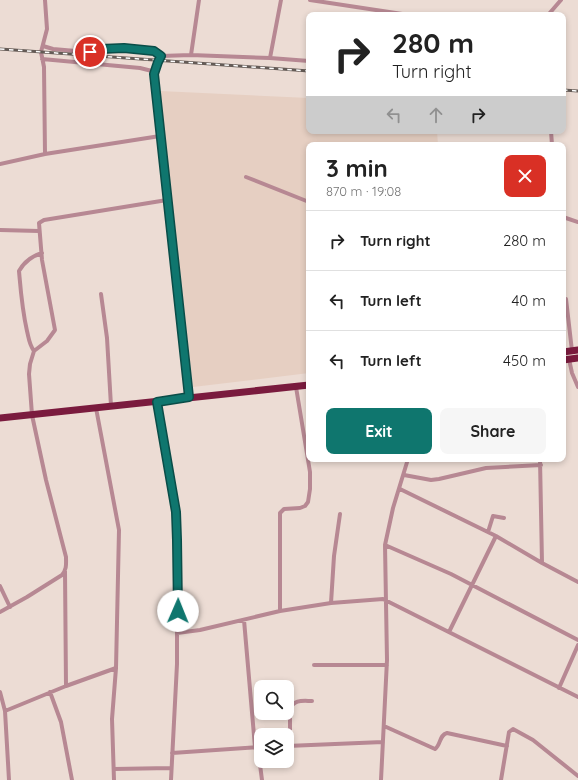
<!DOCTYPE html>
<meta charset="utf-8">
<style>
:root{--surface:#fff;--page:#f6f6f6;--text:#222;--muted:#767676;--line:#e0e0e0;--accent:#0f766e}
body{margin:0;font-family:Quicksand,sans-serif;background:var(--page);color:var(--text);height:100vh;display:flex;flex-direction:column;font-size:15px;white-space:nowrap}
*{box-sizing:border-box;margin:0}
p{font-size:13px;color:var(--muted)}
.icon{flex:none;width:22px;height:22px;fill:none;stroke:currentColor;stroke-width:2;stroke-linecap:round;stroke-linejoin:round}
.map{position:relative;flex:1;overflow:hidden}
.details{position:absolute;left:306px;top:142px;width:260px;height:320px;display:flex;flex-direction:column;background:var(--surface);border-radius:8px;box-shadow:0 2px 6px #0003}
.details>*{flex:none}
.top-card{position:absolute;left:306px;top:12px;width:260px;height:122px;border-radius:8px;box-shadow:0 2px 6px #0003;background:#fff;color:var(--text);overflow:hidden}
.controls{position:absolute;left:254px;top:680px;display:grid;gap:8px}
.controls a{display:grid;place-items:center;width:40px;height:40px;border-radius:8px;background:var(--surface);box-shadow:0 2px 6px #0003;font-size:20px}
.pin{position:absolute;display:grid;place-items:center;width:34px;height:34px;color:#fff;margin:-17px;border:2px solid #fff;border-radius:50%;box-shadow:0 1px 4px #0007}
.me{position:absolute;width:44px;margin:-22px;rotate:1deg;stroke-linejoin:round;filter:drop-shadow(0 0 3px #0008)}
.turn{display:flex;align-items:center;gap:14px;height:84px;padding:0 20px;font-size:18px}
.turn .icon{width:52px;height:52px;stroke-width:2.5}
.turn b{display:block;font-size:28px;line-height:34px}
.lanes{display:flex;align-items:center;height:38px;padding:0 20px;background:#0003;justify-content:center;gap:20px;direction:ltr}
.lanes .off{opacity:.35}
.round{display:grid;place-items:center;flex:none;width:42px;height:42px;border-radius:8px;background:var(--page)}
.headline{display:flex;align-items:center;justify-content:space-between;height:68px;padding:0 20px}
h1{font-size:24px;font-weight:700;line-height:30px}
.action{display:flex;gap:8px;margin-top:auto;padding:8px 20px}
.action a{flex:1;height:46px;border-radius:8px;background:var(--accent);color:#fff;font-size:16px;font-weight:700;line-height:46px;text-align:center}
.action a+a{background:var(--page);color:var(--text)}
ul{padding:0;list-style:none}
li{display:flex;align-items:center;gap:12px;height:60px;padding:0 20px;border-top:1px solid var(--line)}
li div{flex:1}
li b{display:block;font-size:15px}
li em{font-style:normal}
.map>svg:first-child{display:block}
.built{fill:#e6cfc2}
.lines{fill:none;stroke-linecap:round;stroke-linejoin:round}
.street{stroke:#b78893;stroke-width:4}
.highway{stroke:#7a1b3e;stroke-width:7}
.rail-casing{stroke:#645b56;stroke-width:3}
.rail{stroke:#fff;stroke-width:1.5;stroke-dasharray:4.5;stroke-linecap:butt}
.route-casing{stroke:#0a4d48;stroke-width:10}
.route{stroke:#0f766e;stroke-width:7}
</style>
<div class="map">
<svg width="578" height="780" viewBox="0 0 578 780">
<rect width="100%" height="100%" fill="#ecdcd4"/>
<!-- built -->
<path class="built" d="M160 91 309 98V131H437L438 145H309V373L193 387 169 182Z"/>
<g class="lines">
<!-- street -->
<path class="street" d="M45 0 47 29 41 52 44 67 45 154
M310 0 409 15
M548 15 561 0
M43 46 53 49 87 52 101 49 124 48 152 50 161 56
M191 55 270 58 309 61
M270 58 281 0
M42 59 140 68 152 71 155 74
M551 131 552 145
M0 164 45 154 160 136
M246 177 309 202
M563 217 578 222
M0 230 39 231
M101 294 107 338 111 406
M566 299 572 351
M34 351C29 344 29 339 27 331 22 309 21 294 19 271 24 262 32 256 42 253
M569 359 572 373 578 387
M189 397 155 74 157 62 161 56 191 55 199 0
M157 402 173 496 177 540V664L171 780
M96 408 119 530 116 668 112 719 114 780
M540 459 542 563
M404 475 431 480 439 479 486 468 541 465
M400 489 496 536 542 563 578 582
M488 532 493 516 504 518
M385 545 451 574 578 640
M65 571 66 686
M0 586 10 607
M331 603 334 556 340 514
M280 611V513L284 509 300 508 305 506 308 502 310 489V472L296 387
M0 612 27 597 62 575C67 569 66 564 66 557L46 480 32 415 29 374 30 364 34 351 47 341 55 330 42 260 39 223 44 220 167 200
M244 620 255 747 259 757 262 780
M449 632 496 536
M177 633 200 630 280 611 331 603 383 599 578 697
M314 665H387
M559 688 578 645
M0 692 5 711 9 780
M50 692 61 722 72 780
M5 711 66 686 116 668
M384 726 435 749C441 745 439 735 447 733L507 746
M287 746 383 742
M290 746V709C294 699 303 701 312 701
M172 753 261 747
M114 769 171 768
M381 780 387 660 385 545 393 508 408 459
M501 780 509 732 513 729 533 740 578 776"/>
<!-- highway -->
<path class="highway" d="M563 352 578 350
M563 360 578 358
M0 418 309 385"/>
<!-- rail casing -->
<g class="rail-casing">
<path id="rail" d="M0 49 309 71
M563 90 578 91"/>
</g>
<!-- rail -->
<use href="#rail" class="rail"/>
</g>
<g class="lines">
<!-- route casing -->
<g class="route-casing">
<path id="route" d="M90 52 101 49 124 48 154 51 161 56 158 62 154 74 189 397 157 402 176 512 177 540 178 611"/>
</g>
<!-- route -->
<use href="#route" class="route"/>
</g>
</svg>
<div class="controls">
<a><svg class="icon" aria-label="search" viewBox="0 0 24 24"><circle cx="10" cy="10" r="6"/><path d="M15 15l6 6"/></svg></a>
<a><svg class="icon" aria-label="layers" viewBox="0 0 24 24"><path d="M12 4l9 5-9 5-9-5zM3 14l9 5 9-5"/></svg></a>
</div>
<div class="pin" style="left:90px;top:52px;background:#d93025"><svg class="icon" aria-label="arrive" viewBox="0 0 24 24"><path d="M6 21V4h12l-3 4 3 4H6"/></svg></div>
<svg class="me" style="left:178px;top:611px" viewBox="-20 -20 40 40"><circle r="19" fill="#fff"/><path d="M0-13L10 11 0 6-10 11z" fill="#0f766e"/></svg>
<div class="top-card">
<div class="turn"><svg class="icon" aria-label="right" viewBox="0 0 24 24"><path d="M7 20v-9h11M14 6l5 5-5 5"/></svg><div><b>280 m</b>Turn right</div></div>
<div class="lanes"><svg class="icon off" aria-label="left" viewBox="0 0 24 24"><path d="M17 20v-9H6M10 6l-5 5 5 5"/></svg><svg class="icon off" aria-label="ahead" viewBox="0 0 24 24"><path d="M12 20V5M6 11l6-6 6 6"/></svg><svg class="icon" aria-label="right" viewBox="0 0 24 24"><path d="M7 20v-9h11M14 6l5 5-5 5"/></svg></div>
</div>
<section class="details">
<div class="headline"><div><h1>3 min</h1><p>870 m · 19:08</p></div><a class="round" style="background:#d93025;color:#fff"><svg class="icon" aria-label="close" viewBox="0 0 24 24"><path d="M6 6l12 12M18 6L6 18"/></svg></a></div>
<ul>
<li><svg class="icon" aria-label="right" viewBox="0 0 24 24"><path d="M7 20v-9h11M14 6l5 5-5 5"/></svg><div><b>Turn right</b></div><em>280 m</em></li>
<li><svg class="icon" aria-label="left" viewBox="0 0 24 24"><path d="M17 20v-9H6M10 6l-5 5 5 5"/></svg><div><b>Turn left</b></div><em>40 m</em></li>
<li><svg class="icon" aria-label="left" viewBox="0 0 24 24"><path d="M17 20v-9H6M10 6l-5 5 5 5"/></svg><div><b>Turn left</b></div><em>450 m</em></li>
</ul>
<div class="action"><a>Exit</a><a>Share</a></div>
</section>
</div>
